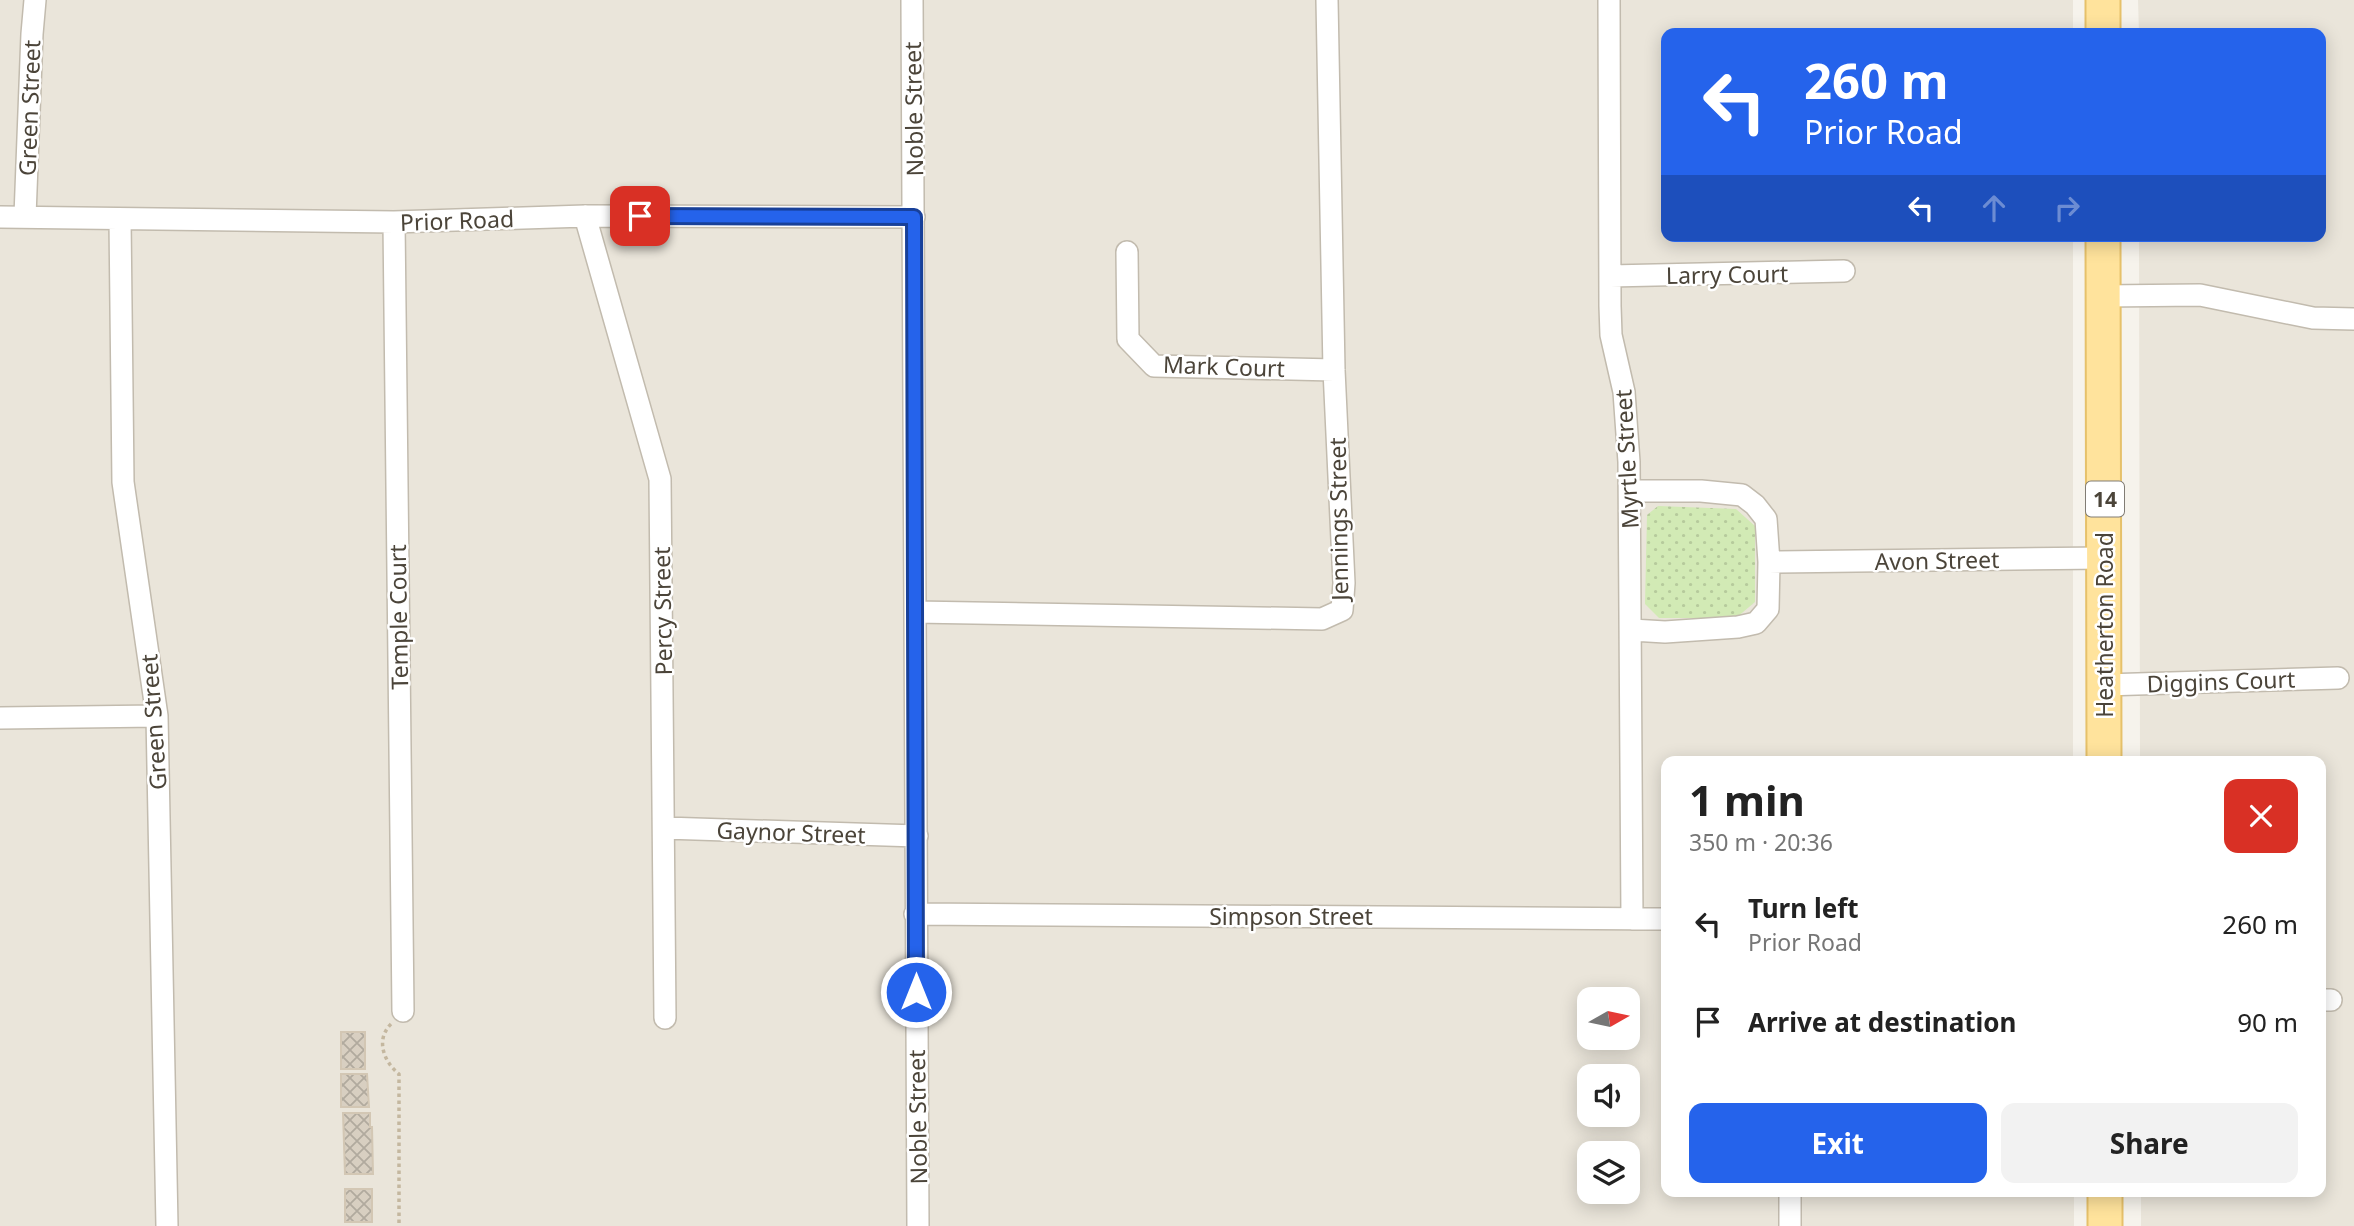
<!DOCTYPE html>
<meta charset="utf-8">
<style>
:root{--surface:#fff;--page:#f2f2f2;--text:#222;--muted:#767676;--accent:#2563eb}
body{margin:0;font-family:"Noto Sans",sans-serif;background:var(--page);color:var(--text);height:100vh;display:flex;flex-direction:column;font-size:26px;white-space:nowrap}
*{box-sizing:border-box;margin:0}
p{font-size:23px;color:var(--muted)}
.icon{flex:none;width:38px;height:38px;fill:none;stroke:currentColor;stroke-width:2;stroke-linecap:round;stroke-linejoin:round}
.map{position:relative;flex:1;overflow:hidden}
.drawer{position:absolute;left:1661px;top:756px;width:665px;height:441px;display:flex;flex-direction:column;background:var(--surface);border-radius:14px;box-shadow:0 4px 18px #0003}
.drawer>*{flex:none}
.top-card{position:absolute;left:1661px;top:28px;width:665px;height:214px;border-radius:14px;box-shadow:0 4px 18px #0003;background:#2563eb;color:#fff;overflow:hidden}
.needle{width:46px;rotate:81deg}
.buttons{position:absolute;left:1577px;top:987px;display:grid;gap:14px}
.buttons a{display:grid;place-items:center;width:63px;height:63px;border-radius:14px;background:var(--surface);box-shadow:0 4px 18px #0003;font-size:35px}
.pin{position:absolute;display:grid;place-items:center;width:60px;height:60px;color:#fff;margin:-30px;border-radius:14px;box-shadow:0 4px 10px #0006}
.me{position:absolute;width:77px;margin:-38px;rotate:0deg;stroke-linejoin:round;filter:drop-shadow(0 0 5px #0008)}
.turn{display:flex;align-items:center;gap:24px;height:147px;padding:0 28px;font-size:32px}
.turn .icon{width:91px;height:91px;stroke-width:2.5}
.turn b{display:block;font-size:49px;line-height:60px}
.lanes{display:flex;align-items:center;height:66px;padding:0 28px;background:#0003;justify-content:center;gap:35px;direction:ltr}
.lanes .off{opacity:.35}
.round{display:grid;place-items:center;flex:none;width:74px;height:74px;border-radius:14px;background:var(--page)}
.headline{display:flex;align-items:center;justify-content:space-between;height:119px;padding:0 28px}
h1{font-size:42px;font-weight:700;line-height:52px}
.primary-button{display:flex;gap:14px;margin-top:auto;padding:14px 28px}
.primary-button a{flex:1;height:80px;border-radius:14px;background:var(--accent);color:#fff;font-size:28px;font-weight:700;line-height:80px;text-align:center}
.primary-button a+a{background:var(--page);color:var(--text)}
ul{padding:0;list-style:none}
li{display:flex;align-items:center;gap:21px;height:98px;padding:0 28px}
li div{flex:1}
li b{display:block;font-size:26px}
li em{font-style:normal}
.map>svg:first-child{display:block}
.residential{fill:#eae5da;fill-rule:evenodd}
.green{fill:url(#green-dots)}
.building{fill:url(#building-cross-hatch);stroke:#d3c7b4;stroke-width:2}
.lines{fill:none;stroke-linecap:round;stroke-linejoin:round}
.minor-casing{stroke:#c2bbae;stroke-width:24}
.primary-casing{stroke:#e6c16a;stroke-width:37}
.path{stroke:#c4b79f;stroke-width:3.5;stroke-dasharray:3.5 3.5;stroke-linecap:butt}
.minor{stroke:#fff;stroke-width:21}
.primary{stroke:#ffe39c;stroke-width:33}
.route-casing{stroke:#184099;stroke-width:18}
.route{stroke:#2563eb;stroke-width:12}
.labels{text-anchor:middle;dominant-baseline:central;stroke-width:5;stroke-linejoin:round;paint-order:stroke}
.shield{fill:#fff;stroke:#817c74;stroke-width:2}
.shield-label{font-size:21px;font-weight:bold;fill:#4b4439}
.street-label{font-size:23px;fill:#4b4439;stroke:#fff}
</style>
<div class="map">
<svg width="2354" height="1226" viewBox="0 0 2354 1226">
<defs>
<pattern id="green-dots" width="8" height="8" patternUnits="userSpaceOnUse" patternTransform="scale(1.75)"><rect width="8" height="8" fill="#d2eab5"/><path d="M2 2h.1M6 6h.1" fill="none" stroke="#b6ca9c" stroke-width="1.8" stroke-linecap="round"/></pattern>
<pattern id="building-cross-hatch" width="8" height="8" patternUnits="userSpaceOnUse" patternTransform="scale(1.75)"><rect width="8" height="8" fill="#d8cfc1"/><path d="M0 0l8 8M0 8l8-8" fill="none" stroke="#b1aa9e"/></pattern>
</defs>
<rect width="100%" height="100%" fill="#f6f3ec"/>
<!-- residential -->
<path class="residential" d="M0 0H2073V33H1666V236H2073V761H1666V1192H2074V1226H0ZM1589 999H1628V1038H1589ZM1589 1076H1628V1115H1589ZM1589 1153H1628V1192H1589Z
M2138 0H2354V1226H2141V1192H2320V761H2140L2139 236H2320V33H2139Z"/>
<!-- green -->
<path class="green" d="M1658 506 1736 509 1755 526V602L1736 618H1659L1645 604 1647 515Z"/>
<!-- building -->
<path class="building" d="M341 1032H365V1069H341Z
M341 1074H367L369 1107H341Z
M343 1113H370V1127H372L373 1174H345Z
M345 1189H372V1222H345Z"/>
<g class="lines">
<!-- minor casing -->
<g class="minor-casing">
<path id="minor" d="M912 0 918 1226
M1609 0 1610 306 1611 335 1624 392 1629 462 1632 919
M25 216 32 34 35 0
M585 216 660 479 665 1018
M0 217 394 222 585 216 914 217
M120 219 123 482 157 716 167 1226
M394 222 403 1011
M1127 252 1128 339 1154 366 1334 370
M1610 276 1844 271
M2103 296 2200 295 2313 318 2354 319
M1630 491H1701L1742 495 1755 505 1766 519 1769 562 2105 558
M915 612 1322 619 1342 610 1344 583 1334 370 1327 0
M1632 630 1665 632 1738 627 1756 623 1768 609 1769 562
M2104 685 2338 678
M0 718 157 716
M665 828 917 836
M915 914 1666 919
M2320 1000H2331
M1790 1192V1226"/>
</g>
<!-- primary casing -->
<g class="primary-casing">
<path id="primary" d="M2103 0V33
M2103 236 2104 761
M2105 1192V1226"/>
</g>
<!-- path -->
<path class="path" d="M391 1024C375 1040 384 1062 399 1074V1226"/>
<!-- minor -->
<use href="#minor" class="minor"/>
<!-- primary -->
<use href="#primary" class="primary"/>
</g>
<g class="lines">
<!-- route casing -->
<g class="route-casing">
<path id="route" d="M640 216 914 217 916 992"/>
</g>
<!-- route -->
<use href="#route" class="route"/>
</g>
<g class="labels">
<!-- shield labels -->
<rect class="shield" x="2086" y="481.5" width="38" height="35" rx="5"/>
<g class="shield-label">
<text x="2105" y="499">14</text>
</g>
<!-- street labels -->
<g class="street-label">
<text transform="translate(29 108) rotate(-88)">Green Street</text>
<text transform="translate(913 109) rotate(-91)">Noble Street</text>
<text transform="translate(457 220) rotate(-2)">Prior Road</text>
<text transform="translate(1727 274) rotate(-1)">Larry Court</text>
<text transform="translate(1224 366) rotate(2)">Mark Court</text>
<text transform="translate(1626 459) rotate(-93)">Myrtle Street</text>
<text transform="translate(1338 519) rotate(-91)">Jennings Street</text>
<text transform="translate(1937 560) rotate(-1)">Avon Street</text>
<text transform="translate(662 611) rotate(-91)">Percy Street</text>
<text transform="translate(398 617) rotate(-91)">Temple Court</text>
<text transform="translate(2104 625) rotate(-90)">Heatherton Road</text>
<text transform="translate(2221 681) rotate(-2)">Diggins Court</text>
<text transform="translate(153 722) rotate(-94)">Green Street</text>
<text transform="translate(791 832) rotate(2)">Gaynor Street</text>
<text x="1291" y="916">Simpson Street</text>
<text transform="translate(917 1117) rotate(-91)">Noble Street</text>
</g>
</g>
</svg>
<div class="buttons">
<a><svg class="needle" viewBox="-14 -14 28 28"><path d="M0-13l5 13h-10z" fill="#e53935"/><path d="M0 13l5-13h-10z" fill="#767676"/></svg></a>
<a><svg class="icon" aria-label="sound" viewBox="0 0 24 24"><path d="M4 9h4l5-4v14l-5-4H4zM17 9q2 3 0 6"/></svg></a>
<a><svg class="icon" aria-label="layers" viewBox="0 0 24 24"><path d="M12 4l9 5-9 5-9-5zM3 14l9 5 9-5"/></svg></a>
</div>
<div class="pin" style="left:640px;top:216px;background:#d93025"><svg class="icon" aria-label="arrive" viewBox="0 0 24 24"><path d="M6 21V4h12l-3 4 3 4H6"/></svg></div>
<svg class="me" style="left:916px;top:992px" viewBox="-20 -20 40 40"><circle r="17" fill="#2563eb" stroke="#fff" stroke-width="3"/><path d="M0-11L8 9 0 5-8 9z" fill="#fff"/></svg>
<div class="top-card">
<div class="turn"><svg class="icon" aria-label="left" viewBox="0 0 24 24"><path d="M17 20v-9H6M10 6l-5 5 5 5"/></svg><div><b>260 m</b>Prior Road</div></div>
<div class="lanes"><svg class="icon" aria-label="left" viewBox="0 0 24 24"><path d="M17 20v-9H6M10 6l-5 5 5 5"/></svg><svg class="icon off" aria-label="ahead" viewBox="0 0 24 24"><path d="M12 20V5M6 11l6-6 6 6"/></svg><svg class="icon off" aria-label="right" viewBox="0 0 24 24"><path d="M7 20v-9h11M14 6l5 5-5 5"/></svg></div>
</div>
<section class="drawer">
<div class="headline"><div><h1>1 min</h1><p>350 m · 20:36</p></div><a class="round" style="background:#d93025;color:#fff"><svg class="icon" aria-label="close" viewBox="0 0 24 24"><path d="M6 6l12 12M18 6L6 18"/></svg></a></div>
<ul>
<li><svg class="icon" aria-label="left" viewBox="0 0 24 24"><path d="M17 20v-9H6M10 6l-5 5 5 5"/></svg><div><b>Turn left</b><p>Prior Road</p></div><em>260 m</em></li>
<li><svg class="icon" aria-label="arrive" viewBox="0 0 24 24"><path d="M6 21V4h12l-3 4 3 4H6"/></svg><div><b>Arrive at destination</b></div><em>90 m</em></li>
</ul>
<div class="primary-button"><a>Exit</a><a>Share</a></div>
</section>
</div>
